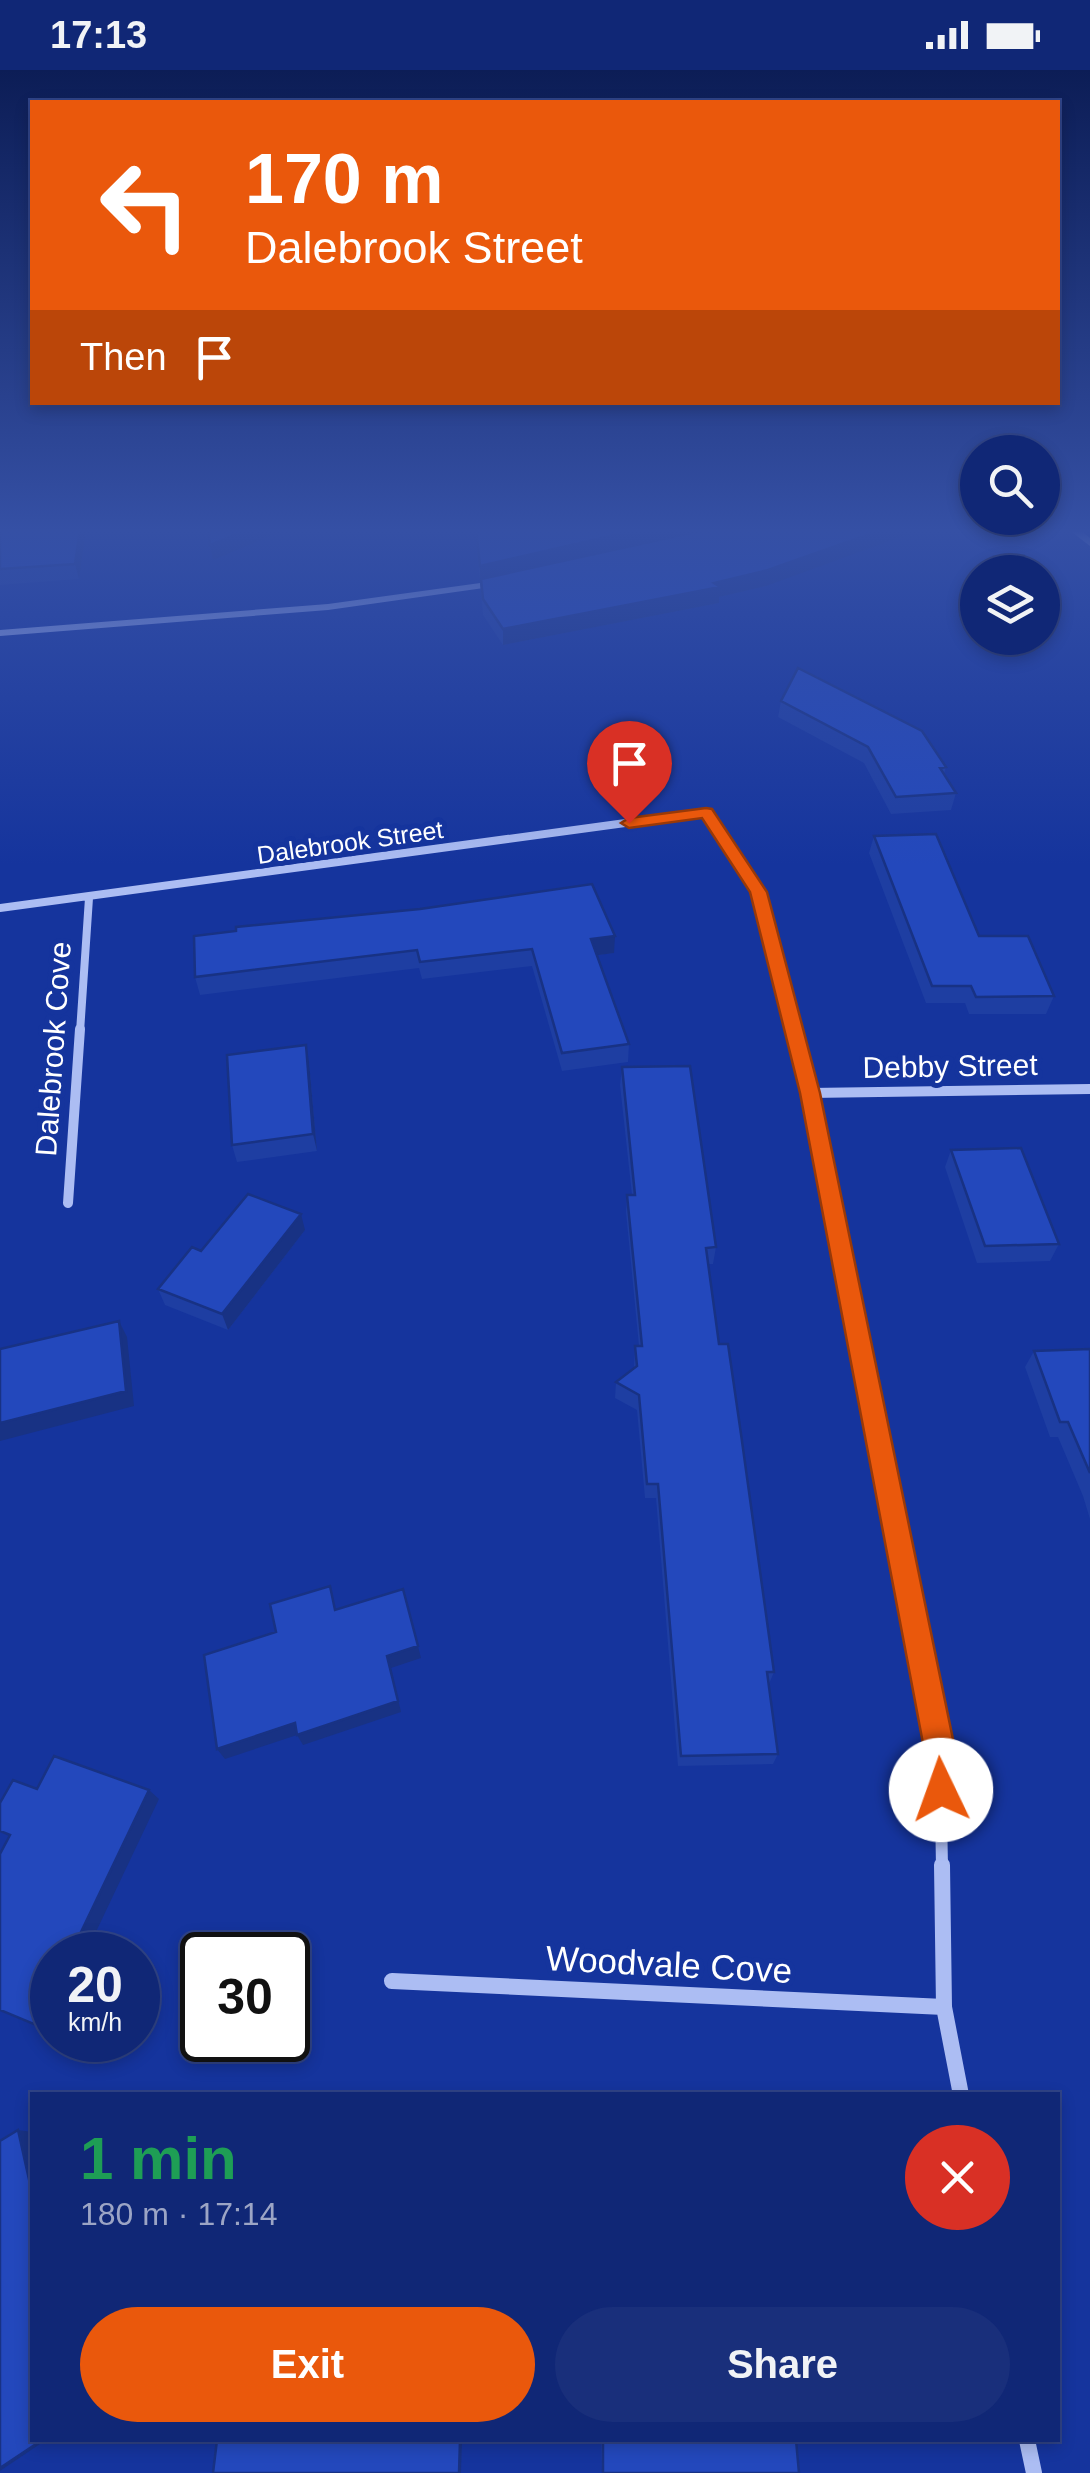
<!DOCTYPE html>
<meta charset="utf-8">
<style>
:root{--surface:#102776;--page:#192f7b;--text:#f1f3f6;--muted:#9ca5c5;--line:#304488;--accent:#ea580c}
body{margin:0;font-family:Arial,sans-serif;background:var(--page);color:var(--text);height:100vh;display:flex;flex-direction:column;font-size:38px;white-space:nowrap}
*{box-sizing:border-box;margin:0}
p{font-size:32px;color:var(--muted)}
.icon{flex:none;width:55px;height:55px;fill:none;stroke:currentColor;stroke-width:2;stroke-linecap:round;stroke-linejoin:round}
.map{position:relative;flex:1;overflow:hidden}
.sheet{position:absolute;left:30px;top:2022px;width:1030px;height:350px;display:flex;flex-direction:column;background:var(--surface);border-radius:0px;box-shadow:0 5px 15px #0003,0 0 0 2px var(--line)}
.sheet>*{flex:none}
.hud{position:absolute;left:30px;top:30px;width:1030px;height:305px;border-radius:0px;box-shadow:0 5px 15px #0003,0 0 0 2px var(--line);background:#ea580c;color:#fff;overflow:hidden}
.controls{position:absolute;left:960px;top:365px;display:grid;gap:20px}
.controls a{display:grid;place-items:center;width:100px;height:100px;border-radius:50%;background:var(--surface);box-shadow:0 5px 15px #0003,0 0 0 2px var(--line);font-size:50px}
.speed{position:absolute;left:30px;top:1862px;display:flex;gap:20px;font-size:50px;font-weight:700;text-align:center}
.speed>*{display:grid;place-content:center;width:130px;height:130px;border-radius:50%;background:var(--surface);box-shadow:0 5px 15px #0003,0 0 0 2px var(--line);line-height:1}
.speed small{font-size:25px;font-weight:400}
.speed .limit{border:5px solid #111;border-radius:15px;background:#fff;color:#111}
.pin{position:absolute;display:grid;place-items:center;width:85px;height:85px;color:#fff;margin:-102px -42px;border-radius:50% 50% 50% 0;rotate:-45deg;box-shadow:0 0 10px #0007}
.pin .icon{rotate:45deg}
.me{position:absolute;width:110px;margin:-55px;rotate:357deg;stroke-linejoin:round;filter:drop-shadow(0 0 8px #0008)}
.turn{display:flex;align-items:center;gap:35px;height:210px;padding:0 50px;font-size:45px}
.turn .icon{width:130px;height:130px;stroke-width:2.5}
.turn b{display:block;font-size:70px;line-height:85px}
.then{display:flex;align-items:center;height:95px;padding:0 50px;background:#0003;gap:20px;font-size:38px}
.round{display:grid;place-items:center;flex:none;width:105px;height:105px;border-radius:52px;background:var(--page)}
.summary{display:flex;align-items:center;justify-content:space-between;height:170px;padding:0 50px}
h1{font-size:60px;font-weight:700;line-height:75px;color:#1e9e55}
.cta{display:flex;gap:20px;margin-top:auto;padding:20px 50px}
.cta a{flex:1;height:115px;border-radius:60px;background:var(--accent);color:#fff;font-size:40px;font-weight:700;line-height:115px;text-align:center}
.cta a+a{background:var(--page);color:var(--text)}
.status{display:flex;justify-content:space-between;align-items:center;height:70px;padding:0 50px;background:var(--surface);direction:ltr}
.status svg{height:28px;fill:currentColor}
.map>svg:first-child{display:block}
.lines{fill:none;stroke-linecap:round;stroke-linejoin:round}
.minor-far3{stroke:#acbdf3;stroke-width:8}
.minor-far2{stroke:#acbdf3;stroke-width:10}
.minor-far1{stroke:#acbdf3;stroke-width:12}
.minor{stroke:#acbdf3;stroke-width:16}
.tertiary{fill:#acbdf3;fill-rule:evenodd}
.secondary{fill:#dbe3fd;fill-rule:evenodd}
.wall{fill:#1e3ea2}
.shaded-wall{fill:#183284}
.building{fill:#2348bc;stroke:#183284;stroke-width:2.5}
.route{fill:#ea580c;stroke:#983908;stroke-width:2.5}
.labels{text-anchor:middle;dominant-baseline:central;stroke-width:10;stroke-linejoin:round;paint-order:stroke}
.far-street-label{font-size:25px;fill:#fff;stroke:#15349d}
.street-label{font-size:30px;fill:#fff;stroke:#15349d}
.near-street-label{font-size:35px;fill:#fff;stroke:#15349d}
</style>
<div class="status"><b>17:13</b><svg viewBox="0 0 49 12"><path d="M0 12V9h3v3zM5 12V6h3v6zM10 12V3h3v9zM15 12V0h3v12zM26 1h20v11H26zM47 4h2v5h-2z"/></svg></div>
<div class="map">
<svg width="1090" height="2403" viewBox="0 0 1090 2403">
<rect width="100%" height="100%" fill="#15349d"/>
<g class="lines">
<!-- minor-far3 -->
<path class="minor-far3" d="M0 838 706 742 759 821 795 962
M80 962 89 828"/>
<!-- minor-far2 -->
<path class="minor-far2" d="M794 959 870 1327
M810 1023 1090 1019
M68 1133 80 959"/>
<!-- minor-far1 -->
<path class="minor-far1" d="M869 1324 940 1684 942 1797"/>
<!-- minor -->
<path class="minor" d="M942 1795 944 1937 961 2025
M392 1911 944 1937
M1027 2370 1034 2403"/>
<!-- tertiary -->
<path class="tertiary" d="M502 510 507 513 505 515 328 540 0 566V560L328 534Z"/>
<!-- secondary -->
<path class="secondary" d="M1068 459H1079L1090 468V476Z"/>
</g>
<!-- wall -->
<path class="wall" d="M0 459H86L79 509 0 515Z
M475 459H706L628 477 766 516 719 527V533L503 575 483 545Z
M781 631 946 697 944 704 956 723 951 740 891 744 864 693 778 647Z
M874 766 979 866 1054 926 1046 944H969L965 933H926L869 783Z
M236 861 614 883 597 885 629 974 628 992 562 1001 532 896 422 909 419 898 200 925 195 907Z
M306 975 309 992 317 1081 237 1092 232 1075Z
M622 997 716 1177 713 1194H708L719 1274 774 1602 769 1614 778 1684 773 1694 678 1696 656 1428H645L637 1340 615 1328 616 1312 634 1298 635 1276H639L626 1142 627 1125H632L620 1015Z
M951 1080 1059 1174 1050 1191 977 1193 945 1097Z
M305 1160 228 1260 165 1235 158 1219Z
M1090 1279V1449L1083 1426 1058 1367H1050L1025 1297 1034 1281Z
M601 2370H796L799 2403H602Z"/>
<!-- shaded-wall -->
<path class="shaded-wall" d="M80 459H86L79 509 75 494Z
M249 459H287L213 490 210 475Z
M641 459H706L480 511V496Z
M884 459H922L766 516 719 527V533L503 575V559L714 513Z
M615 866 614 883 591 886V869Z
M306 975 309 992 317 1081 313 1064Z
M301 1144 305 1160 228 1260 222 1244Z
M119 1251 127 1267 134 1336 0 1371V1353Z
M418 1576 421 1588 391 1598 401 1642 303 1675 297 1665 225 1689 217 1679 387 1586Z
M149 1720 159 1729 85 1885H70Z
M52 1921V1953L50 1959 36 1955Z
M18 2060 32 2062V2123Z
M42 2370H46L0 2401V2398Z
M460 2370H462L461 2403H459Z"/>
<!-- building -->
<path class="building" d="M0 459H80L75 494 0 499Z
M208 459H249L210 475Z
M476 459H641L480 496Z
M709 459H884L768 500 714 513 720 517 503 559 483 529 481 509Z
M798 598 922 661 946 697 940 698 956 723 896 727 868 677 781 631Z
M936 764 979 866H1028L1054 926 976 927 971 916H932L874 766Z
M592 814 615 866 591 869 629 974 562 983 532 879 420 892 417 880 195 907 194 866 236 861V857L420 839Z
M306 975 313 1064 232 1075 227 985Z
M690 996 716 1177 706 1178 719 1274H728L741 1364 774 1602H767L778 1684 681 1686 658 1414H647L639 1325 616 1312 637 1296 635 1276H642L627 1125H635L622 997Z
M1021 1078 1059 1174 985 1176 951 1080Z
M248 1124 301 1144 222 1244 158 1219 192 1177 201 1181Z
M119 1251 126 1321 0 1353V1279Z
M1090 1279V1403L1068 1352H1060L1034 1281Z
M330 1516 335 1540 403 1519 418 1576 387 1586 398 1631 297 1665 295 1653 217 1679 204 1585 276 1562 270 1534Z
M54 1686 149 1720 70 1885H52V1921L36 1955 0 1940V1784L10 1765 0 1761V1733L13 1710 37 1719Z
M18 2060 32 2123V2370H42L0 2398V2071Z
M217 2370H460L459 2403H213Z
M603 2370H796L799 2403H603Z"/>
<!-- sky -->
<linearGradient id="sky" x2="0" y2="1"><stop stop-color="#0c1d56"/><stop offset="0.58" stop-color="#3550a5"/><stop offset="1" stop-color="#3550a5" stop-opacity="0"/></linearGradient>
<rect width="1090" height="795" fill="url(#sky)"/>
<!-- route -->
<path class="route" d="M706 738 712 739 767 822 820 1023 956 1684V1720L952 1731 941 1736 930 1731 925 1720V1684L800 1023 750 822 702 748 629 758 621 753 629 748Z"/>
<g class="labels">
<!-- far-street labels -->
<g class="far-street-label">
<text transform="translate(350 772) rotate(-8)">Dalebrook Street</text>
</g>
<!-- street labels -->
<g class="street-label">
<text transform="translate(53 979) rotate(-86)">Dalebrook Cove</text>
<text transform="translate(950 996) rotate(-1)">Debby Street</text>
</g>
<!-- near-street labels -->
<g class="near-street-label">
<text transform="translate(669 1894) rotate(3)">Woodvale Cove</text>
</g>
</g>
</svg>
<div class="controls">
<a><svg class="icon" aria-label="search" viewBox="0 0 24 24"><circle cx="10" cy="10" r="6"/><path d="M15 15l6 6"/></svg></a>
<a><svg class="icon" aria-label="layers" viewBox="0 0 24 24"><path d="M12 4l9 5-9 5-9-5zM3 14l9 5 9-5"/></svg></a>
</div>
<div class="speed"><div>20<small>km/h</small></div><div class="limit">30</div></div>
<div class="pin" style="left:629px;top:753px;background:#d93025"><svg class="icon" aria-label="arrive" viewBox="0 0 24 24"><path d="M6 21V4h12l-3 4 3 4H6"/></svg></div>
<svg class="me" style="left:941px;top:1720px" viewBox="-20 -20 40 40"><circle r="19" fill="#fff"/><path d="M0-13L10 11 0 6-10 11z" fill="#ea580c"/></svg>
<div class="hud">
<div class="turn"><svg class="icon" aria-label="left" viewBox="0 0 24 24"><path d="M17 20v-9H6M10 6l-5 5 5 5"/></svg><div><b>170 m</b>Dalebrook Street</div></div>
<div class="then">Then<svg class="icon" aria-label="arrive" viewBox="0 0 24 24"><path d="M6 21V4h12l-3 4 3 4H6"/></svg></div>
</div>
<section class="sheet">
<div class="summary"><div><h1>1 min</h1><p>180 m · 17:14</p></div><a class="round" style="background:#d93025;color:#fff"><svg class="icon" aria-label="close" viewBox="0 0 24 24"><path d="M6 6l12 12M18 6L6 18"/></svg></a></div>
<div class="cta"><a>Exit</a><a>Share</a></div>
</section>
</div>
